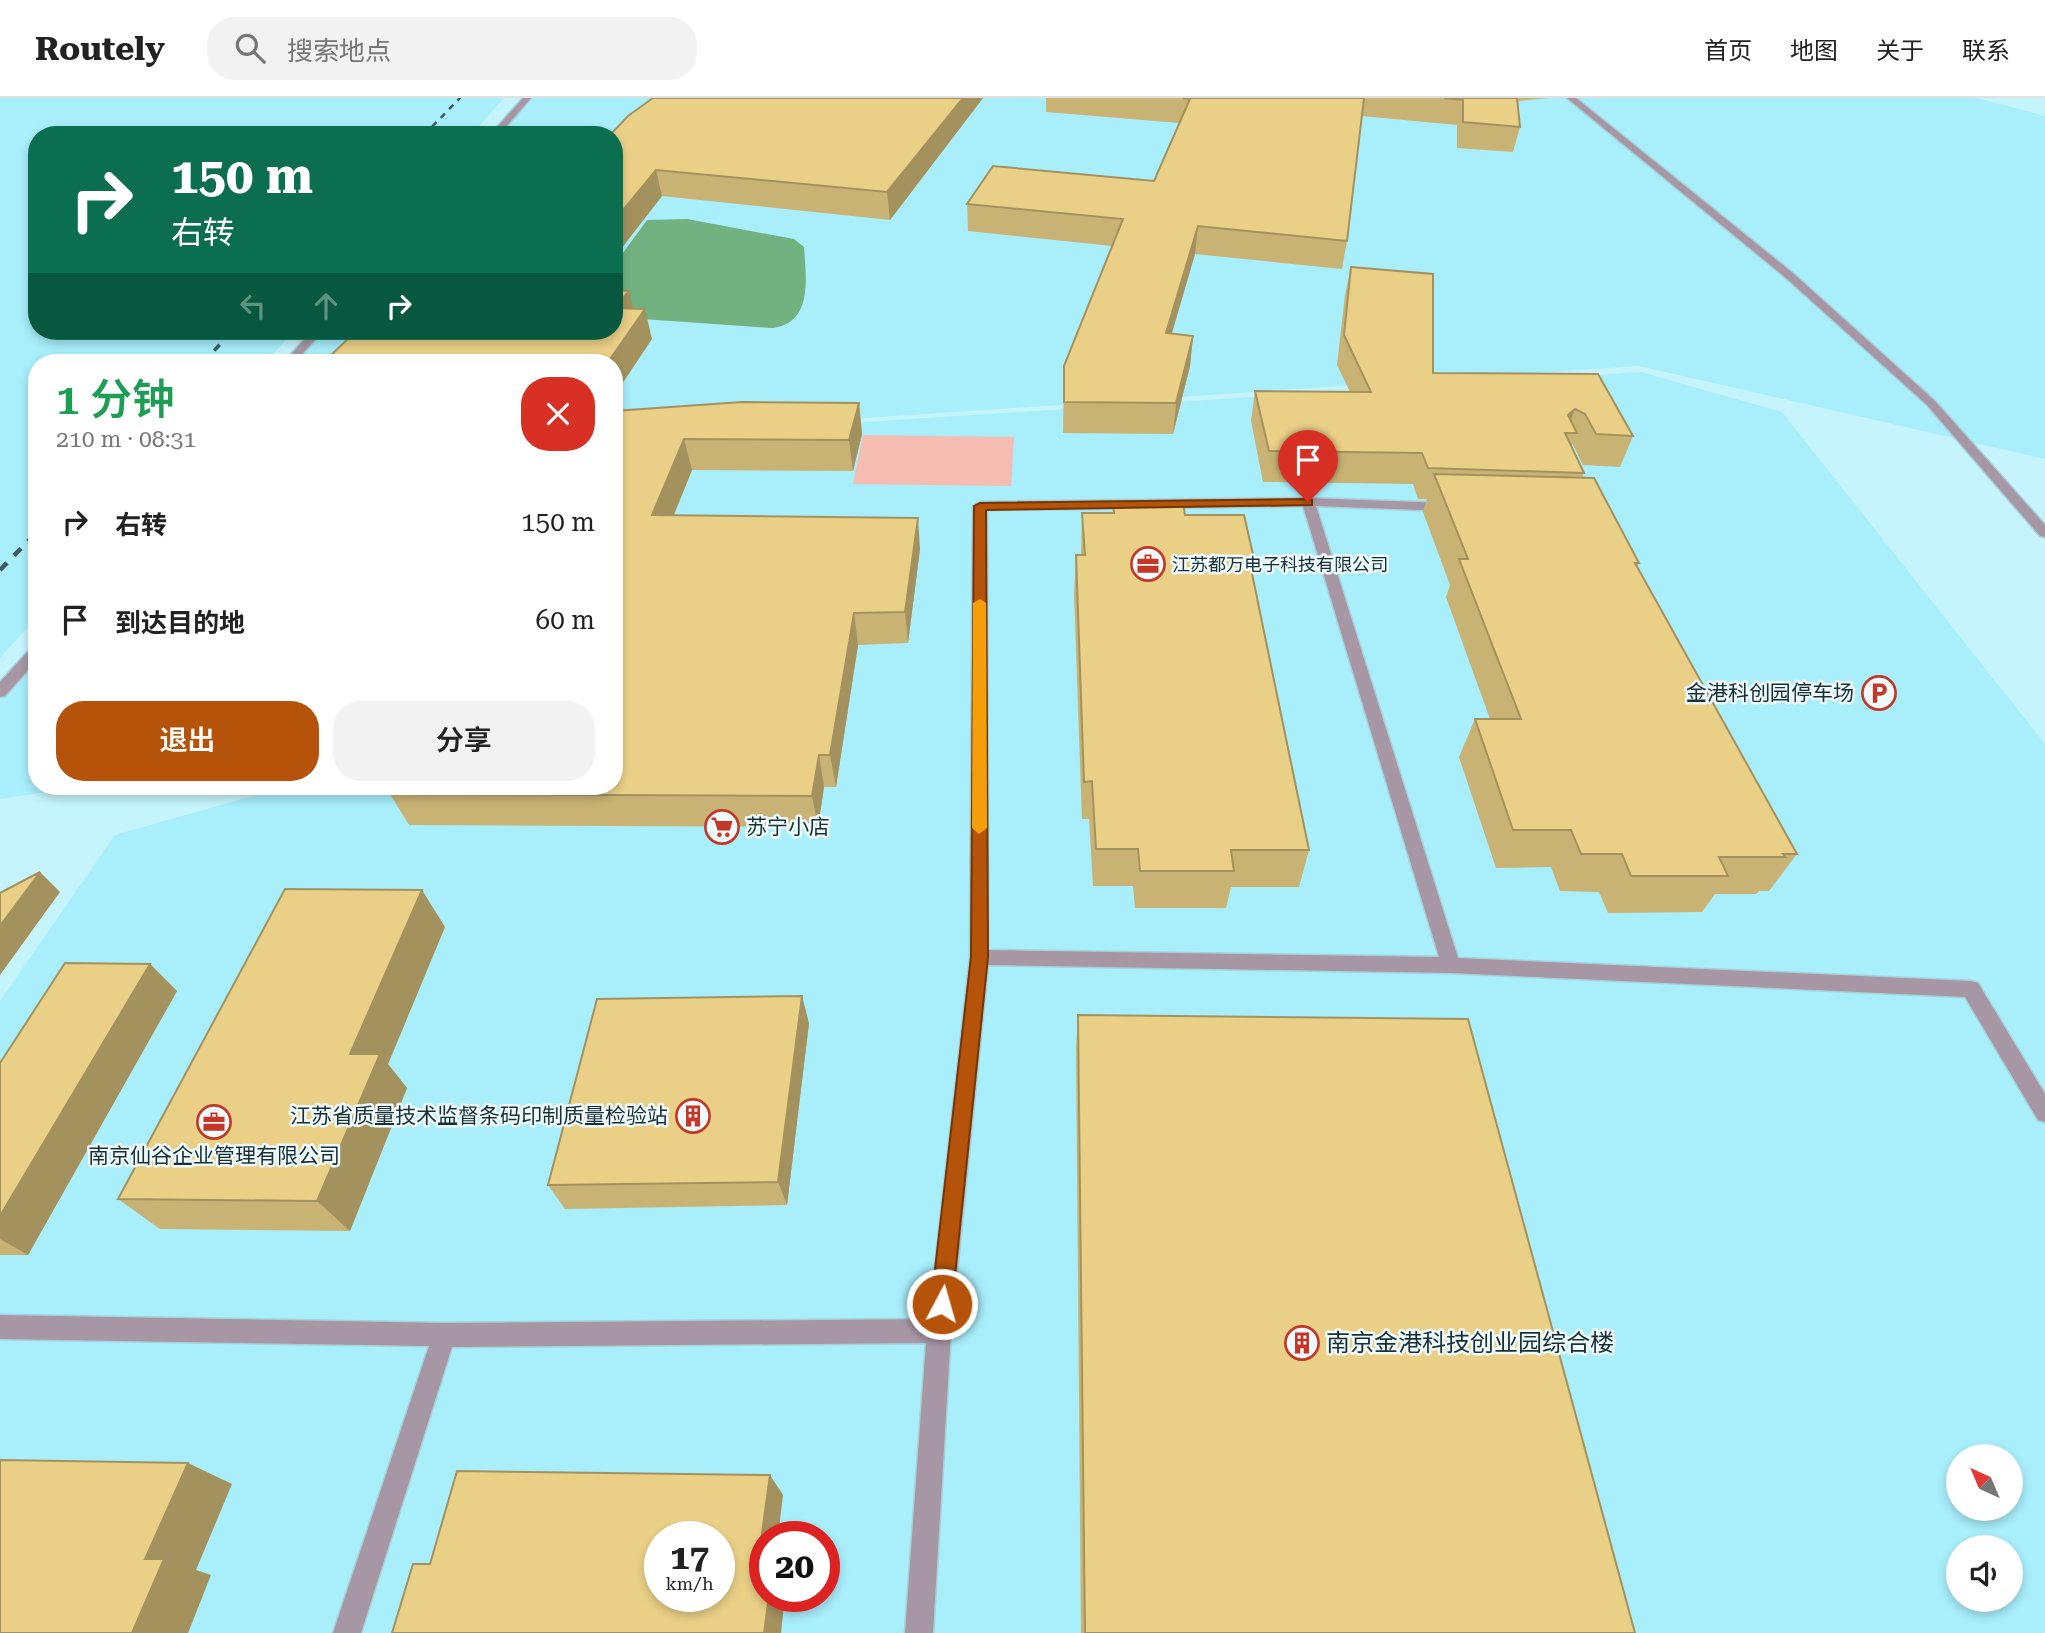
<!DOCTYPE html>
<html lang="zh">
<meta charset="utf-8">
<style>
:root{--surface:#fff;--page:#f2f2f2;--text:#222;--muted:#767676;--line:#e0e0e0;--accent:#b45309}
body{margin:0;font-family:"Roboto Serif","Noto Sans SC",serif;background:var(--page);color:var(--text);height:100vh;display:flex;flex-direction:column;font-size:26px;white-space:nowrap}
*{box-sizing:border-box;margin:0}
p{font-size:23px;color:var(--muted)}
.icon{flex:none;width:38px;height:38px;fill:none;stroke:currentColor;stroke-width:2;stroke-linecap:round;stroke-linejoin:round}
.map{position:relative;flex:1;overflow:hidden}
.details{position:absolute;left:28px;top:256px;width:595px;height:441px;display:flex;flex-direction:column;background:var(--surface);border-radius:28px;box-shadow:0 4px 10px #0003}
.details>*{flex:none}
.banner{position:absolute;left:28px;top:28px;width:595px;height:214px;border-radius:28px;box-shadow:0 4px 10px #0003;background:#0b6e4f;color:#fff;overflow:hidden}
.needle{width:46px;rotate:316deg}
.tools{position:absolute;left:1946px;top:1346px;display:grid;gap:14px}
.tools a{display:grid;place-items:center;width:77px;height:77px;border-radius:50%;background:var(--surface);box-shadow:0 4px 10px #0003;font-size:35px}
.speed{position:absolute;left:644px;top:1423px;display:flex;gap:14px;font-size:35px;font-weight:700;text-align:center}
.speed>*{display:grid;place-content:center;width:91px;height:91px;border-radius:50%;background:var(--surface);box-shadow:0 4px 10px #0003;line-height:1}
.speed small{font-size:18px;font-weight:400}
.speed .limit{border:10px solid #d22;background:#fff;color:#111}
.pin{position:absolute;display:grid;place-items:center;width:60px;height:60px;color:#fff;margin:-72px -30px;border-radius:50% 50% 50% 0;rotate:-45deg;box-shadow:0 0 7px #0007}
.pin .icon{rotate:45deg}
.me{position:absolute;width:77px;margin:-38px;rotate:6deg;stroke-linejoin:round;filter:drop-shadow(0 0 5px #0008)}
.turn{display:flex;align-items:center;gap:24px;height:147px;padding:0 28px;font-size:32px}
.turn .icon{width:91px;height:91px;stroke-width:2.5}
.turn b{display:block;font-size:49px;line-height:60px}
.lanes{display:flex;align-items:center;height:66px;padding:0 28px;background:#0003;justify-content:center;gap:35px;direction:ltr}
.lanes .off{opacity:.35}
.round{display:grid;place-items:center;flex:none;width:74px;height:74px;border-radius:28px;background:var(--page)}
.summary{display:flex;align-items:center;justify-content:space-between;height:119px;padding:0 28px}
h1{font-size:42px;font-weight:600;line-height:52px;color:#1e9e55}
.button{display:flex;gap:14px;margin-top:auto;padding:14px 28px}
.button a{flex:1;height:80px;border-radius:28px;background:var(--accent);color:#fff;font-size:28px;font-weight:600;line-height:80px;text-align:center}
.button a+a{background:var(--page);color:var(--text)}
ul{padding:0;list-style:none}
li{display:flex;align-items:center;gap:21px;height:98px;padding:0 28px}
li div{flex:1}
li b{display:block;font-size:26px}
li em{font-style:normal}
header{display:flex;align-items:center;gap:42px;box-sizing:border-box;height:98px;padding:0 35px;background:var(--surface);border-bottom:2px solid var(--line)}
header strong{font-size:33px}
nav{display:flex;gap:38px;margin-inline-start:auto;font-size:24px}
.search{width:490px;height:63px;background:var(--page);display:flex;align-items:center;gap:18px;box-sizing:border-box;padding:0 24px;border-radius:28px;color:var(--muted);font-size:26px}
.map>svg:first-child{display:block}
.built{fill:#a8eefb;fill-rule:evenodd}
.green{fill:#f5bcb2}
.water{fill:#72b180}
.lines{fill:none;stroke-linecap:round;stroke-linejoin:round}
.lane-casing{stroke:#a7d1d9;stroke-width:3}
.street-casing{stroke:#a7d1d9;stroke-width:3}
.lane{fill:#a797a5;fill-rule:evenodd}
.street{fill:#a797a5;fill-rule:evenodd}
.rail-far2{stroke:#3e5a5f;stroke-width:2.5;stroke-dasharray:6 6;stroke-linecap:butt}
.rail-far1{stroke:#3e5a5f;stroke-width:3.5;stroke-dasharray:8 8;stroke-linecap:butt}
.rail{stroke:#3e5a5f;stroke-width:4.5;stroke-dasharray:10 10;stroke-linecap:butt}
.wall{fill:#c9b374}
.shaded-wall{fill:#a4925e}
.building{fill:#ead087;stroke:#a4925e;stroke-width:2;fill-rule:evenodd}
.route{fill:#b45309;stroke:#753606;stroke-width:2}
.slow{fill:#f59e0b}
.labels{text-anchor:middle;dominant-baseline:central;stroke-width:5;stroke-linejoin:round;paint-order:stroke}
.far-poi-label{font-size:18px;fill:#182f33;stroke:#effafc;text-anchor:start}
.poi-label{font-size:21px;fill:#182f33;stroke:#effafc;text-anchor:end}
.near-poi-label{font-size:24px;fill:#182f33;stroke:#effafc;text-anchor:start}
</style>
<header>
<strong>Routely</strong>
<div class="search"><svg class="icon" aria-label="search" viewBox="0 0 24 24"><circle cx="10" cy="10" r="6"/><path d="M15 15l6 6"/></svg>搜索地点</div>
<nav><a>首页</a><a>地图</a><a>关于</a><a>联系</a></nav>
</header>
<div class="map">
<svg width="2045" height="1535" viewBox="0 0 2045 1535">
<rect width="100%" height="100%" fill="#c6f4fd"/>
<!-- built -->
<path class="built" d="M0 0H504L471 37H37V233H294L266 264H37V519L0 560Z
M534 0H1977L2045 18V361L1639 268 614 337V264H296L324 233H614V37H498Z
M1641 274 1782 314 2045 646V1535H0V903L115 737 288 688H614V340ZM1958 1358H2011V1410H1958ZM660 1438H719V1498H660ZM765 1438H824V1498H765ZM1958 1449H2011V1502H1958Z
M37 560V688H87L0 701V602Z"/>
<!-- green -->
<path class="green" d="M863 337 1014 339 1011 388 853 386Z"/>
<!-- water -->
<path class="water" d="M687 121 794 141 804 149C806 181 813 224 773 230L614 219V160L620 159 647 122Z"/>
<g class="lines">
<!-- lane casing -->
<g class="lane-casing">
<path id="lane" d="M1567 0H1576L1794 176 1935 303 2045 427V439L2040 438 1927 307 1786 180Z
M1308 400 1446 405 1453 409 1446 413 1316 408 1458 860 1971 883 1978 885 2045 996V1024L2038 1022 1965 899 1451 875 988 867 951 1233 933 1535H905L926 1245 452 1249 361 1535H333L429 1248 0 1241V1217L444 1225 929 1221 970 859 973 408 980 404ZM1303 408 1439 859 988 852 987 412Z"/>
</g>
<!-- street casing -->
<g class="street-casing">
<path id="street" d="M523 0H531L499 37H490Z
M312 233H323L295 264H284Z
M37 547V562L5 598 0 599V584L32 549Z"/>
</g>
<!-- lane -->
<use href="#lane" class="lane"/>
<!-- street -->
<use href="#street" class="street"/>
<!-- rail-far2 -->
<path class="rail-far2" d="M424 37 460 0"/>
<!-- rail-far1 -->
<path class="rail-far1" d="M203 264 233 233"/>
<!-- rail -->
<path class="rail" d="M0 472 37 434"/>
</g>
<!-- wall -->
<path class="wall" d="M653 0H983L890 122 662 98 614 160V37Z
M1046 0H1549L1518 3 1520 29 1513 54 1457 50V27L1362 18 1347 143 1342 171 1195 156 1172 235 1193 238 1190 268 1173 336 1063 335 1064 268 1112 148 968 133 967 106 1154 83 1179 25 1046 14Z
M1351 169 1433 275 1598 276 1633 338 1620 369 1583 367 1573 347 1572 346V348L1584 375 1582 380 1639 465 1637 469 1797 756 1769 793H1759L1756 796H1715L1702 814 1608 815 1599 794 1560 793 1551 769 1496 770 1459 659 1475 621H1490L1446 499 1450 487 1423 414 1427 401H1418L1413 386 1263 384 1251 323 1255 293 1350 294 1337 267 1345 197Z
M859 305 862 336 853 373 692 372 674 417 920 451 908 545 858 547 836 689H824L818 729 409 727 390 696 614 313Z
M1113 404 1185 417 1254 461 1252 473 1309 752 1299 789H1231L1226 810H1135L1133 788H1093L1089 721H1082L1074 496 1076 457H1081L1082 415H1113Z
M445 829 388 966 407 990 350 1133 160 1131 118 1101Z
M150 866 177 893 28 1157H0V965Z
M1078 917 1635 1535H1081L1076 952Z
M809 925 787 1107 565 1111 548 1087Z"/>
<!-- shaded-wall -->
<path class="shaded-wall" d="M963 0H983L890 122 887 94Z
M656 72 662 98 614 160V123Z
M1198 128 1195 156 1163 265 1166 235Z
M629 193 636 222 615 210Z
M645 211 652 241 614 298V264H608Z
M1193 238 1190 268 1173 336 1176 305Z
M859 305 862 336 853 373 849 342Z
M1575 311 1566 335 1568 317Z
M684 341 692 372 661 448 652 417Z
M918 420 920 451 908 545 905 514Z
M854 515 858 547 836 689 830 657Z
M819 657 824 689 818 729 812 698Z
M40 774 60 794 0 877V828Z
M422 792 445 829 388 966 407 990 350 1133 317 1103 350 956Z
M150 866 177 893 28 1157 0 1141V1118Z
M802 898 809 925 787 1107 778 1084Z
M188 1365 232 1386 196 1472 211 1477 188 1535H132L145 1461Z
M770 1377 783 1397 778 1438H765V1479L757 1471Z
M769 1498H785L781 1535H764Z"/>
<!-- building -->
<path class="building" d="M653 0H963L887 94 656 72 614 123V37H610L628 18Z
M1183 0H1364L1347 143 1198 128 1166 235 1193 238 1176 305 1064 304V268L1123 121 967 106 993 68 1154 83 1190 1Z
M1444 0H1517L1520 29 1463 24V2Z
M1351 169 1433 176V275L1598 276 1633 338 1596 336 1585 316 1575 311 1568 317 1577 335H1565L1584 375 1428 370 1422 355 1269 353 1255 293 1371 294 1344 237Z
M614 192 629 193 615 210 645 211 608 264H324L356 233H614Z
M742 304 859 305 849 342 684 341 652 417 918 420 905 514 854 515 830 657H819L812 698 390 696 394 688H614V313Z
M1434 376 1594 380 1639 465H1635L1797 756H1783L1785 759H1719L1728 778H1631L1622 756H1581L1571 732H1513L1475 621H1521L1459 461H1468Z
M1113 404H1183L1185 417H1244L1254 461H1249L1309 752H1231L1234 773H1140L1138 751H1096L1092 683 1084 684 1076 457H1085L1082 415H1114Z
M40 774 0 828V795Z
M285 791 422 792 350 956H380L317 1103 118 1101Z
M65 865 150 866 0 1118V965Z
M802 898 778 1084 548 1087 597 901Z
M1078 917 1468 921 1635 1535H1085Z
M0 1362 188 1365 145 1461H164L132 1535H0Z
M457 1373 770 1377 757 1471H765V1498H769L764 1535H392L413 1466H430ZM660 1438H719V1498H660Z"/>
<!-- route -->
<path class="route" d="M1308 401 1312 402V407L986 412 988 859 952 1206 949 1214 942 1217 934 1214 931 1206 971 859 974 408 980 405Z"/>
<!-- slow -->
<path class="slow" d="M980 501 986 505 987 730 979 736 972 730 973 505Z"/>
<!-- icons -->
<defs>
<g id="office-ring" transform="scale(1.75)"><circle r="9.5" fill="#effafc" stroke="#c43726" stroke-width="1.5"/><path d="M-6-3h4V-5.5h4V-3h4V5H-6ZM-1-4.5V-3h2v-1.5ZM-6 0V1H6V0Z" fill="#c43726"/></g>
<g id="parking-ring" transform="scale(1.75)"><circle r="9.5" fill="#effafc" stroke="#c43726" stroke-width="1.5"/><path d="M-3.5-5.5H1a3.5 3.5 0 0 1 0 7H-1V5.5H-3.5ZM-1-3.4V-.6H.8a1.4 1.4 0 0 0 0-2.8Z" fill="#c43726"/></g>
<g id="supermarket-ring" transform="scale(1.75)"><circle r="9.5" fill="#effafc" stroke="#c43726" stroke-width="1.5"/><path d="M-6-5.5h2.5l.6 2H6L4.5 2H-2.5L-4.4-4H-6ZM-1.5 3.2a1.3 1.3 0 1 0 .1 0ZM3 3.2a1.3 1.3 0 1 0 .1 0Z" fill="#c43726"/></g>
<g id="building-ring" transform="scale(1.75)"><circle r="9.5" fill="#effafc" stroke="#c43726" stroke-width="1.5"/><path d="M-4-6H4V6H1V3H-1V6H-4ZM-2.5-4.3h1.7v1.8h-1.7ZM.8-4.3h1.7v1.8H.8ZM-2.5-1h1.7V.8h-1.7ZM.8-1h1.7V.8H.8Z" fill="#c43726"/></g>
</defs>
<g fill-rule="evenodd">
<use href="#office-ring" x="1148" y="466"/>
<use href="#parking-ring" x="1879" y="595"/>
<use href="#supermarket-ring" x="722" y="729"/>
<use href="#building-ring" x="693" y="1018"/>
<use href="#office-ring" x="214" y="1024"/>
<use href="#building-ring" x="1302" y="1245"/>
</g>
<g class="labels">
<!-- far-poi labels -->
<g class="far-poi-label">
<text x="1172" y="466">江苏都万电子科技有限公司</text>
</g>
<!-- poi labels -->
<g class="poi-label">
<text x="1854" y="595">金港科创园停车场</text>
<text x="746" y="729" text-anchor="start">苏宁小店</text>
<text x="668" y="1018">江苏省质量技术监督条码印制质量检验站</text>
<text x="214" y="1058" text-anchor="middle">南京仙谷企业管理有限公司</text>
</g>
<!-- near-poi labels -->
<g class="near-poi-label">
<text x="1326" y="1245">南京金港科技创业园综合楼</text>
</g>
</g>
</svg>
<div class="tools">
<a><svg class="needle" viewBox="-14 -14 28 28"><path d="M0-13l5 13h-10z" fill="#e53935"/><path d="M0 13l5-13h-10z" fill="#767676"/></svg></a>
<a><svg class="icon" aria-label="sound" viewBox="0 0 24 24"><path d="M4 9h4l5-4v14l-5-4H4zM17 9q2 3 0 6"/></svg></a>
</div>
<div class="speed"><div>17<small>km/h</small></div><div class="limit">20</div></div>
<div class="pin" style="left:1308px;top:404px;background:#d93025"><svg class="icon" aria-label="arrive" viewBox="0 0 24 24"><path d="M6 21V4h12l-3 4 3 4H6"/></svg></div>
<svg class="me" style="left:942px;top:1206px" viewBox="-20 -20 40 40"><circle r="17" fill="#b45309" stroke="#fff" stroke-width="3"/><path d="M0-11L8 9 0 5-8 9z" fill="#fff"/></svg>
<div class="banner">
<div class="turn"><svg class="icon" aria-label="right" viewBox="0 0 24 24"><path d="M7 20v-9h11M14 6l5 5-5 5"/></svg><div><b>150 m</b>右转</div></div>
<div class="lanes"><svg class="icon off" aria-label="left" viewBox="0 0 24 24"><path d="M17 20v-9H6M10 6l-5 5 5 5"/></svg><svg class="icon off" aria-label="ahead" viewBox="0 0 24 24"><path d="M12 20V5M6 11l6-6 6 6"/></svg><svg class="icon" aria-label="right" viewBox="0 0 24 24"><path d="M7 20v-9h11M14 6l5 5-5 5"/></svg></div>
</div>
<section class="details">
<div class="summary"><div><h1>1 分钟</h1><p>210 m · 08:31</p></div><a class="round" style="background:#d93025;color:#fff"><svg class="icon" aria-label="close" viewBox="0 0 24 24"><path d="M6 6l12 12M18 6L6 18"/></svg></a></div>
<ul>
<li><svg class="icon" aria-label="right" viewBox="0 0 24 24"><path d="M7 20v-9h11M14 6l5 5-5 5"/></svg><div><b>右转</b></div><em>150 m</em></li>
<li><svg class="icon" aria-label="arrive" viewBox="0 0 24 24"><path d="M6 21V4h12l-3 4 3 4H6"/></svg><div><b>到达目的地</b></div><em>60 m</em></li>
</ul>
<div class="button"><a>退出</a><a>分享</a></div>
</section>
</div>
